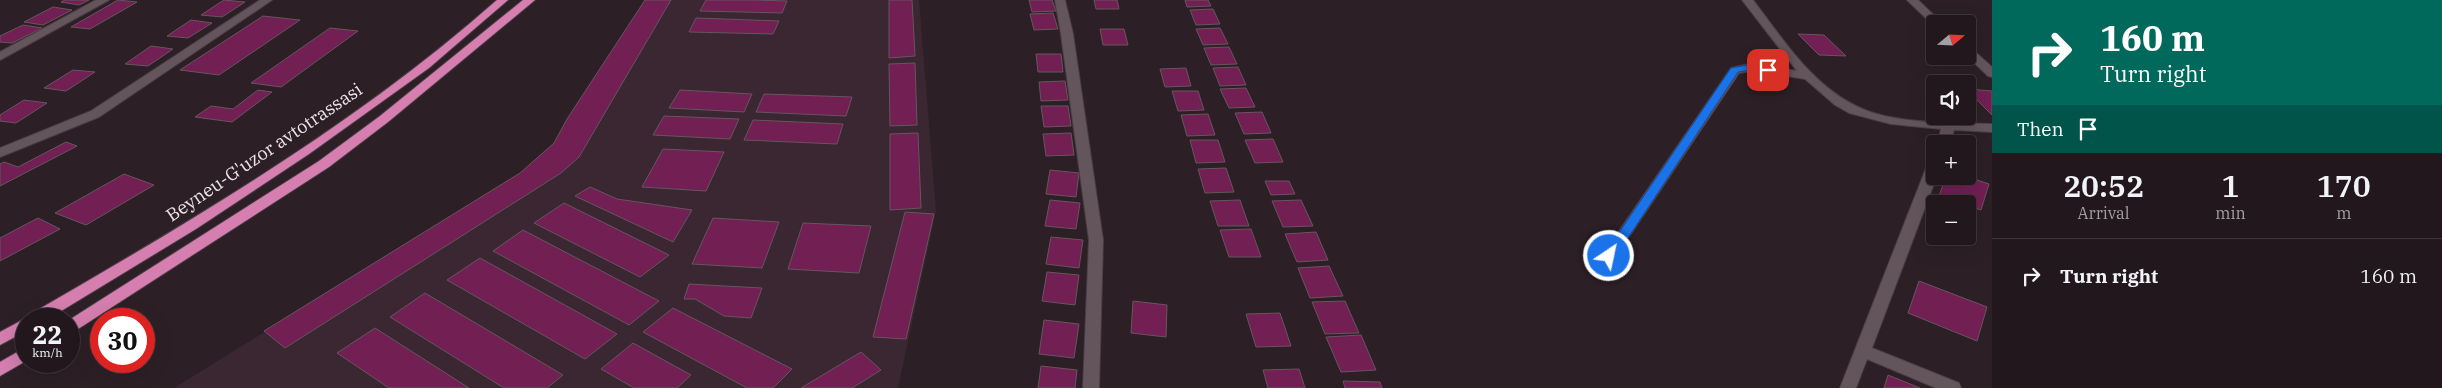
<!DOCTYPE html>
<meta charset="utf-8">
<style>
:root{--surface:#22171c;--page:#2e2429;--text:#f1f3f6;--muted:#a29fa3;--line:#3f363b}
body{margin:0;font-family:"IBM Plex Serif",serif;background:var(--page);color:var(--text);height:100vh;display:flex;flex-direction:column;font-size:19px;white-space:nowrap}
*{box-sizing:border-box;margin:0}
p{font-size:16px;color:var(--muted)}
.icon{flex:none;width:28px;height:28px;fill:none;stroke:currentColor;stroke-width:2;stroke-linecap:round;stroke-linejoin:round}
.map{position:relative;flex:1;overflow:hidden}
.details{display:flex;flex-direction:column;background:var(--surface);width:450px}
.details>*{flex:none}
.hud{background:#00695c;color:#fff;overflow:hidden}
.needle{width:32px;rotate:71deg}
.tools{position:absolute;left:1926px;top:15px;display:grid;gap:10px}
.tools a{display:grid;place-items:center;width:50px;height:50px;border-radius:5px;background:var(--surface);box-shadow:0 5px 20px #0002,0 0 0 1px var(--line);font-size:25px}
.speed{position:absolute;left:15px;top:308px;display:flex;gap:10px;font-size:25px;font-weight:700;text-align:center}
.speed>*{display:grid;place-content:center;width:65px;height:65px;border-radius:50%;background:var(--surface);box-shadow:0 5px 20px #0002,0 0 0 1px var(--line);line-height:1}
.speed small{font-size:12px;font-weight:400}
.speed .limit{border:8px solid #d22;background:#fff;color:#111}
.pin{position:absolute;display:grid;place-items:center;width:42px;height:42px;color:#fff;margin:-21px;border-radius:10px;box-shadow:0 2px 8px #0006}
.me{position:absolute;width:55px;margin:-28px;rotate:34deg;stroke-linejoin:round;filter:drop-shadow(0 0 4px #0008)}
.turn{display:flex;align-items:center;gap:18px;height:105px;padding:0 25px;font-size:22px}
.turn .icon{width:65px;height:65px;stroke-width:2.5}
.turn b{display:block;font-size:35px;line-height:42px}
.then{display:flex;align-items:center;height:48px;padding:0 25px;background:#0003;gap:10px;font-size:19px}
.eta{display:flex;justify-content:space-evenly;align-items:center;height:85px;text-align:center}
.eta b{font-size:30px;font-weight:600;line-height:35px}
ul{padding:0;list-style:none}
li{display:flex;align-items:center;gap:15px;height:75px;padding:0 25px;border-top:1px solid var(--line)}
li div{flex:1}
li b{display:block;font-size:19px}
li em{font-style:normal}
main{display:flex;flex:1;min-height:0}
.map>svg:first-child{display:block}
.built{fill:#3a2731}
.building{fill:#721f54;stroke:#65565e}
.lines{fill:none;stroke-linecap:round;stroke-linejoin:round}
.minor-casing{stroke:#493e43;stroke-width:2}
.trunk-casing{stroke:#493e43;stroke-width:2}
.minor{fill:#64555c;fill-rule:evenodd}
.trunk{fill:#d57eaf;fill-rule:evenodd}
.route{fill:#1a73e8;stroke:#114b97}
.labels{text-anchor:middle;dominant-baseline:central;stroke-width:4;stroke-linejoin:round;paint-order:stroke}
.street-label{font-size:18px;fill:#ede4e8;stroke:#2d1f26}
</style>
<main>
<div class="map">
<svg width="1992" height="388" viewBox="0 0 1992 388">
<rect width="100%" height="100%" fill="#2d1f26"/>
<!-- built -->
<path class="built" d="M646 0H919L936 211 898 388H174L521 173 555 143Z"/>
<!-- building -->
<path class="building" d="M65 0H89L79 5 61 2Z
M118 0 137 2 90 29 71 27Z
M224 0 245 2 222 17 201 15Z
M645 0H671L579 157 561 173 285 348 264 331 520 173 554 143 567 119Z
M706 0H754L787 1 782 13 700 11Z
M889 0H912L915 56 889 58Z
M1029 0H1052L1056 11 1032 12Z
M1094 0H1117L1119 9H1096Z
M1185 0H1208L1211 6 1187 7Z
M53 7 72 10 43 25 24 22Z
M1213 9 1220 24 1196 25 1190 10Z
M1053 13 1058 29 1034 30 1030 14Z
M263 16 300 20 219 75 180 70Z
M696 18 779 21 773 34 689 32Z
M191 20 212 23 188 38 167 36Z
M23 25 42 28 12 43 0 42V36Z
M330 28 358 31 281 87 251 83Z
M1220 28 1228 44 1203 45 1196 29Z
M1100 29H1124L1128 45H1103Z
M1798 34 1824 35 1846 56 1819 55Z
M151 46 173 49 148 66 125 64Z
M1229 47 1237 64 1211 65 1204 48Z
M1036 54H1061L1063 72H1038Z
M915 63 917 125 890 126 889 64Z
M1238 67 1246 85 1220 86 1213 68Z
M1186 68 1191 86 1165 87 1160 69Z
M73 70 95 72 66 91 44 88Z
M1065 81 1068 100 1041 101 1039 82Z
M1246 88 1255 107 1229 108 1220 89Z
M1968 89 1992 91V115L1968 91Z
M258 90 272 92 232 122 195 117 211 106 233 109Z
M680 90 752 94 744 112 669 108Z
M1172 91H1198L1204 110 1178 111Z
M764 94 852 97 846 116 756 112Z
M24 100 47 103 16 123 0 121V115Z
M1041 106H1068L1071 126 1044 127Z
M1262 112 1271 133 1244 134 1235 113Z
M1208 114 1215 135 1187 136 1181 115Z
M664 116 739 119 730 139 653 135Z
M753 120 843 124 837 144 744 140Z
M918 133 921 208 890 210V134Z
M1071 133 1074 155 1046 156 1043 134Z
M1273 139 1283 162 1255 163 1245 140Z
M1190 140H1218L1225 162 1196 163Z
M66 142 77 146 0 186V164L4 162 18 167Z
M663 149 724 152 706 191 642 187Z
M1226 168 1234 192 1205 193 1198 169Z
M1050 170 1079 173 1076 197 1046 194Z
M124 174 154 185 86 225 55 213Z
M1946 176H1965L1989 184 1981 210 1939 196Z
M1265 181H1289L1295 194 1271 195Z
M590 187 617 199 692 210 673 242 575 196Z
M1050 200 1080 203 1076 229 1045 226Z
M1240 200 1249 226H1218L1210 201Z
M1301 200 1313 226 1283 227 1272 201Z
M564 203 669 255 640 277 534 223Z
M905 212 934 214 906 339 873 337Z
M38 218 60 229 0 261V238Z
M713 218 779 222 762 268 692 264Z
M803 223 871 226 859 273 788 269Z
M1251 229 1261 257H1229L1220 230Z
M523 230 659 301 629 325 493 251Z
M1316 232 1328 260 1297 262 1285 234Z
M1051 237 1083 240 1079 268 1046 264Z
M480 258 617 334 585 359 447 280Z
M1329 266 1343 296 1310 298 1298 268Z
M1047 272 1079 275 1075 305 1042 301Z
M1919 281 1987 307 1977 341 1908 313Z
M689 284 762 288 751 318 724 316 695 299H684Z
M425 293 563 375 547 388H504L390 317Z
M1133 301 1167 305 1166 337 1131 333Z
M1345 301 1359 333 1325 334 1312 302Z
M673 308 792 369 773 388H747L643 332Z
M1280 313 1291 346 1256 347 1246 314Z
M1044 320 1079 324 1074 358 1039 354Z
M375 328 469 388H389L337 353Z
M1361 335 1376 370 1341 372 1326 337Z
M633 343 691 375 677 388H634L601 369Z
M861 352 881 370 852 388H801Z
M1041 366 1077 370 1075 388H1038Z
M1299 369 1305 388H1268L1263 370Z
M1888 375 1920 388H1884Z
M1343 381 1380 382 1382 388H1345Z"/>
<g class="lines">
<!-- minor casing -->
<g class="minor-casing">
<path id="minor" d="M96 0H109L0 60V52Z
M260 0H272L99 117 0 157V148L91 111Z
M1055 0H1065L1073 34 1103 240 1099 388H1083L1089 240 1061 34Z
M1742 0H1753C1782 38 1811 84 1856 106 1893 125 1951 122 1992 124V132L1954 130 1950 144H1937L1941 129 1891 124 1849 113 1835 105 1805 79 1753 71 1739 73 1614 259H1604L1602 256 1604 253 1731 68 1753 63 1797 71Z
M1907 0H1918L1943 24H1935L1934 26Z
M1968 48 1972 49 1992 67V77L1988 76 1967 56Z
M1935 159 1937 176 1872 348 1959 383 1961 388H1936L1867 359 1856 388H1840L1928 163Z"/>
</g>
<!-- trunk casing -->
<g class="trunk-casing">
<path id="trunk" d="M497 0H508L429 68 309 154 196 229 48 319H27L29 315C190 222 357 124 497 0Z
M523 0H535L388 122 329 167 75 331 69 333V320L319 161 380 116Z
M26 318V331L0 345V332Z
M26 347V361L0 376V362Z"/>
</g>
<!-- minor -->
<use href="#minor" class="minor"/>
<!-- trunk -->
<use href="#trunk" class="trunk"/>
</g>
<!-- route -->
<path class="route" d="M1753 64 1773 70 1768 73 1753 70 1738 72 1614 259H1605L1603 256 1605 253 1731 68Z"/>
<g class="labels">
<!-- street labels -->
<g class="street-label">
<text transform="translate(264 152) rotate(-34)">Beyneu-G'uzor avtotrassasi</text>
</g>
</g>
</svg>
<div class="tools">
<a><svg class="needle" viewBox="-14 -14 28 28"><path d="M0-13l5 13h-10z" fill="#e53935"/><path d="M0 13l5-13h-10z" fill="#a29fa3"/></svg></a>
<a><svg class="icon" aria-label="sound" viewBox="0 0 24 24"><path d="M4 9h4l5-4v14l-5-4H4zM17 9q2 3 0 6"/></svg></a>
<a>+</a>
<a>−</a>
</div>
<div class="speed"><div>22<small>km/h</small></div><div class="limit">30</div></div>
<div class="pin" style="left:1768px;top:70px;background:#d93025"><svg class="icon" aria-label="arrive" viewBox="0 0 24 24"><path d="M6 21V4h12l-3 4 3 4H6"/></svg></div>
<svg class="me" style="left:1609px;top:256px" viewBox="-20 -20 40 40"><circle r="17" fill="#1a73e8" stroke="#fff" stroke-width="3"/><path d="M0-11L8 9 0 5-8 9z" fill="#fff"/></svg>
</div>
<section class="details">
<div class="hud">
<div class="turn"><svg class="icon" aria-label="right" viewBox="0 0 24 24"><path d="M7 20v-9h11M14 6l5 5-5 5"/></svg><div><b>160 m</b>Turn right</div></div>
<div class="then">Then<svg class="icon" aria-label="arrive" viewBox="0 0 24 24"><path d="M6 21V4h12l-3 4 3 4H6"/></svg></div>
</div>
<div class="eta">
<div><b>20:52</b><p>Arrival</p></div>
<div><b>1</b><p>min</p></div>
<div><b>170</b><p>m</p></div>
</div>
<ul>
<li><svg class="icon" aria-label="right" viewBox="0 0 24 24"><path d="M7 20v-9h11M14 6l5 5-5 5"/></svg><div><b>Turn right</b></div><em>160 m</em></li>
</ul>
</section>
</main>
